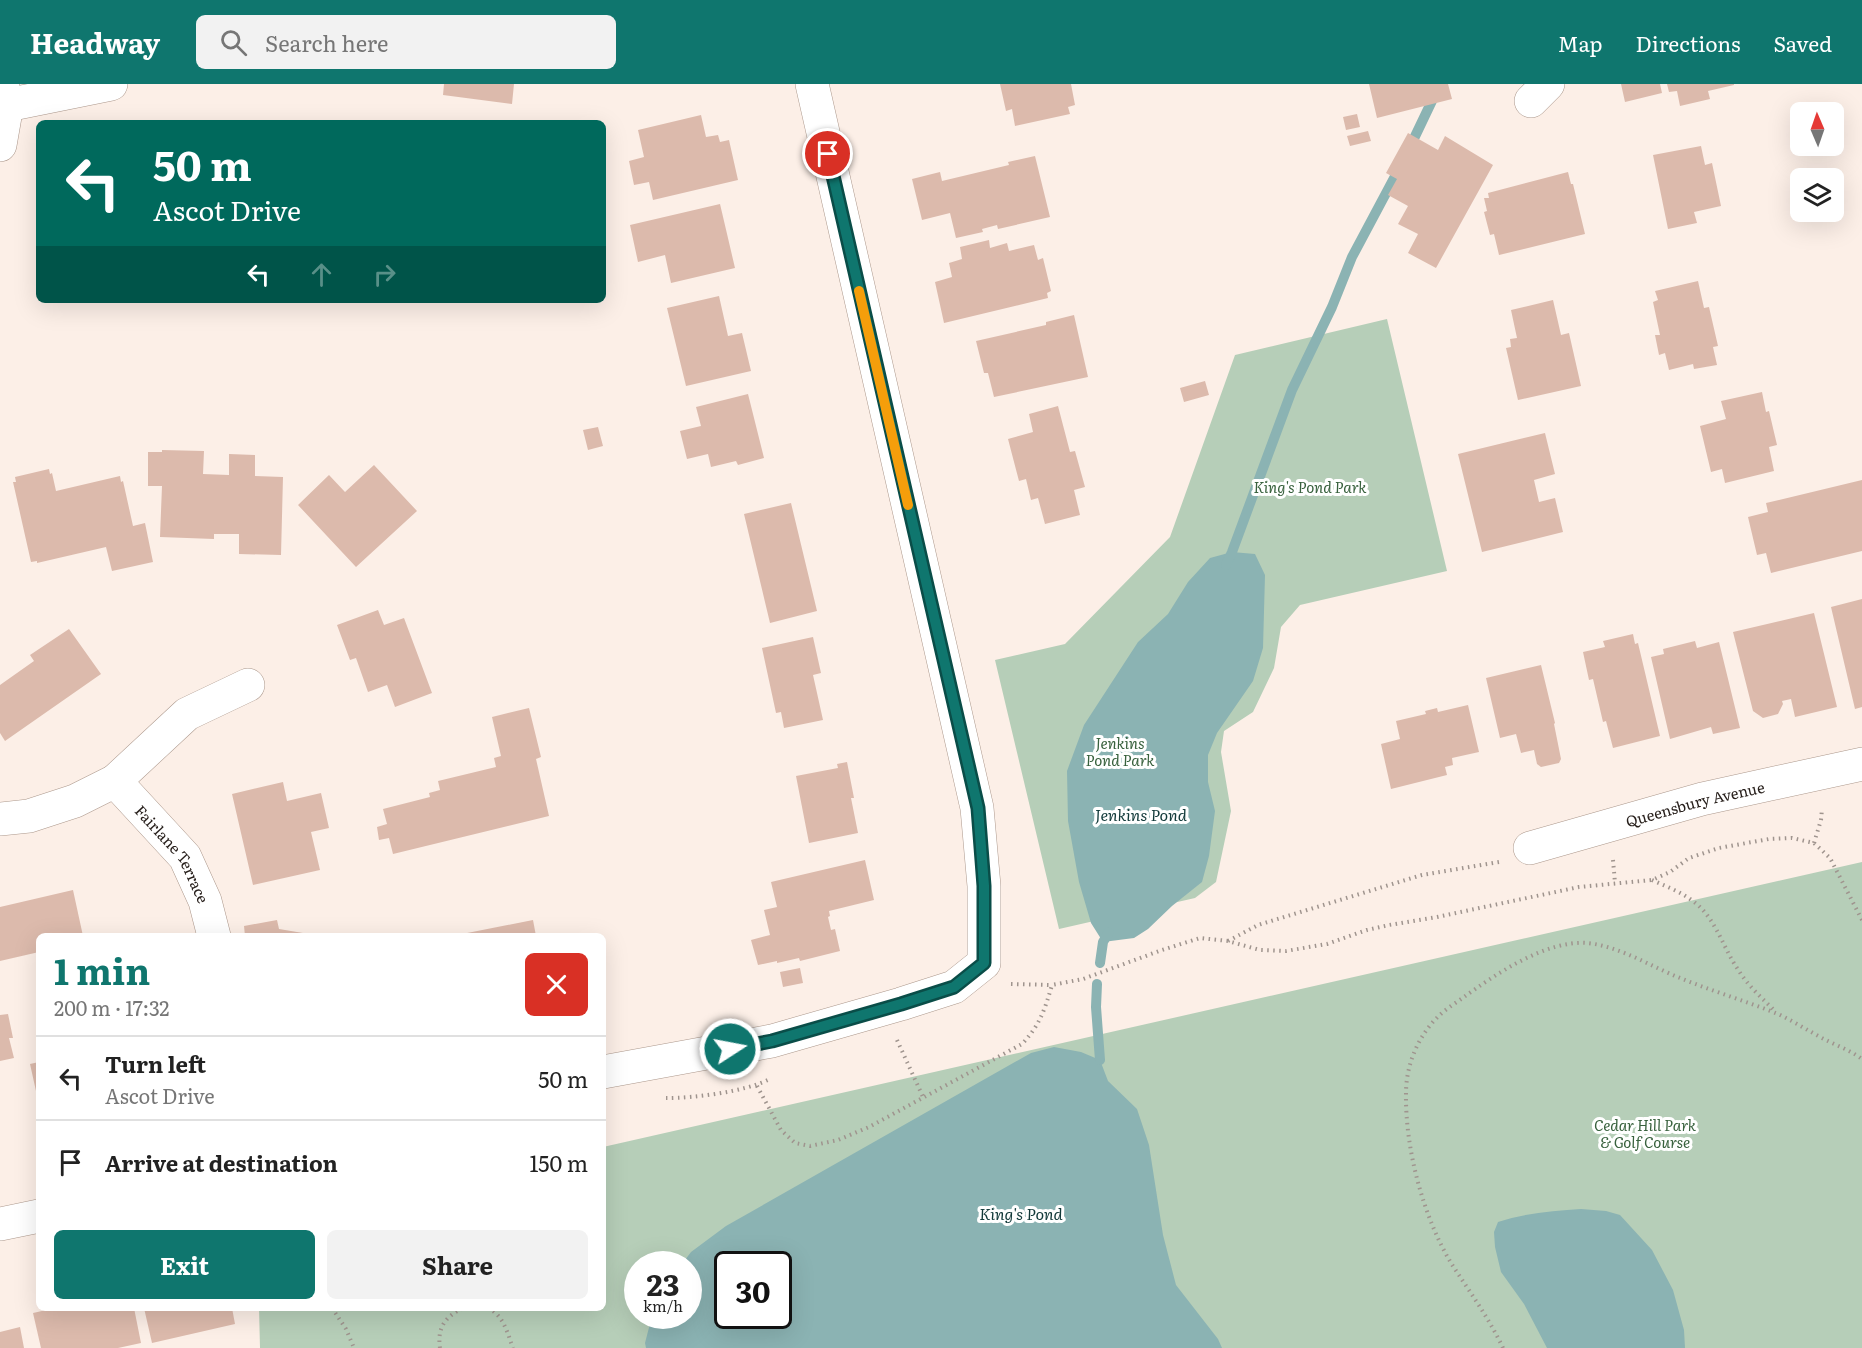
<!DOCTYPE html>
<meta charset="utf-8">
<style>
:root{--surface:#fff;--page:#f2f2f2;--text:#222;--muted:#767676;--line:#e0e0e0;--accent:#0f766e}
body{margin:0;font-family:Literata,serif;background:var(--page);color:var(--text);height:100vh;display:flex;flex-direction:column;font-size:22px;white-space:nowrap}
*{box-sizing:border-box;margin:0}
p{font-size:20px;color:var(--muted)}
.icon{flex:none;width:33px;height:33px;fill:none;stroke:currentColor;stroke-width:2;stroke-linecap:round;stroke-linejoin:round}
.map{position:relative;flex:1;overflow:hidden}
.drawer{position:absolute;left:36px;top:849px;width:570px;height:378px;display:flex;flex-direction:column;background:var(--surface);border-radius:9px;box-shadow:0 6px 24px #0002}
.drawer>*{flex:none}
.hud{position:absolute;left:36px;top:36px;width:570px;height:183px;border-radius:9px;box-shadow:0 6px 24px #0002;background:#00695c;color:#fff;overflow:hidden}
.needle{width:39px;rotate:358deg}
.buttons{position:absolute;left:1790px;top:18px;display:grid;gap:12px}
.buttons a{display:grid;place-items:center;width:54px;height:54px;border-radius:9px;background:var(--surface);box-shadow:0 6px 24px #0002;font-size:30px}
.speed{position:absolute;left:624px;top:1167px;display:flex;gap:12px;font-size:30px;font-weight:700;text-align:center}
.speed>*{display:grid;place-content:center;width:78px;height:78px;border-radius:50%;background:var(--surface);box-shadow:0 6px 24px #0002;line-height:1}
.speed small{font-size:15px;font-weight:400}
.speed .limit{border:3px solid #111;border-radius:9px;background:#fff;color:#111}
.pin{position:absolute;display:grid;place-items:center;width:51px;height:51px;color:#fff;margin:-26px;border:3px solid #fff;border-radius:50%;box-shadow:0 2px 6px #0007}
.me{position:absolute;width:66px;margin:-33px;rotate:79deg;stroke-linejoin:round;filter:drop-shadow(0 0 4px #0008)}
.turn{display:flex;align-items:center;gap:21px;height:126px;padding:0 18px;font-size:27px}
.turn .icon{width:78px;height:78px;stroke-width:2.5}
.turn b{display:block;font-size:42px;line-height:51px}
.lanes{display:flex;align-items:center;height:57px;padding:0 18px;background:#0003;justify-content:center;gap:30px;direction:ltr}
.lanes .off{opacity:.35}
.round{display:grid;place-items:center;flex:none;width:63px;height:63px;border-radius:9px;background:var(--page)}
.head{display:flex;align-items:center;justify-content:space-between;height:102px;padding:0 18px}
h1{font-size:36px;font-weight:700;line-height:45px;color:var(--accent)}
.action{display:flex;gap:12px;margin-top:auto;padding:12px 18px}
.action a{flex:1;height:69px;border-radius:9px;background:var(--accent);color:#fff;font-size:24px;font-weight:700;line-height:69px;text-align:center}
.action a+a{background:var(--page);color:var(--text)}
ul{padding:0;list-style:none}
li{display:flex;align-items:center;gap:18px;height:84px;padding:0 18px;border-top:2px solid var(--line)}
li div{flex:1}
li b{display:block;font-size:22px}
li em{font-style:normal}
header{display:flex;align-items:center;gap:36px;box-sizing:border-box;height:84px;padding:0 30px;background:var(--accent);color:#fff}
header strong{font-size:28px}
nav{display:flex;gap:33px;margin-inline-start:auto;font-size:21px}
.search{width:420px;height:54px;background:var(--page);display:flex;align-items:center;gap:15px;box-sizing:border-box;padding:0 21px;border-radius:9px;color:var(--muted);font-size:22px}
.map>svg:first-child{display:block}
.green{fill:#b6ceb8;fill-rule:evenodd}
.water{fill:#8bb3b3;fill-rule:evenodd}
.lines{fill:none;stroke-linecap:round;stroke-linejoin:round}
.stream{stroke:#8bb3b3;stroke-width:10}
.building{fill:#dcbaac}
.minor-casing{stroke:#ac988c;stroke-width:34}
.path{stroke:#9f948e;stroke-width:4;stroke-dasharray:1.5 4.5;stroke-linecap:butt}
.minor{stroke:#fff;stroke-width:33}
.route-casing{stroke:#0a4d48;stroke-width:15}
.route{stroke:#0f766e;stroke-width:10}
.slow{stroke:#f59e0b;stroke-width:10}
.labels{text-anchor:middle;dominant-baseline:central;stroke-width:6;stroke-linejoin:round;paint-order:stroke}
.park-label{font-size:15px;font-style:italic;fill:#38613d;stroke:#fff}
.street-label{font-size:15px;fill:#261e1a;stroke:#fff}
.water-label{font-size:16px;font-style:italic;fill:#113939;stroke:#fff}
</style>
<header>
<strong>Headway</strong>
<div class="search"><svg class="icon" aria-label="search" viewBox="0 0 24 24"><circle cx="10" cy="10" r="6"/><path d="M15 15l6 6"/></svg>Search here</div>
<nav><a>Map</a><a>Directions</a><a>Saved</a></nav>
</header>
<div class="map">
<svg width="1862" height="1264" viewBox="0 0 1862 1264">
<rect width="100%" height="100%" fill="#fcefe7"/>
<!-- green -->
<path class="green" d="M1387 235 1447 487 1300 521 1281 543 1274 584 1253 628 1224 647 1221 668 1231 727 1216 798 1195 814 1059 845 995 576 1065 560 1170 453 1235 271Z
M1862 778V1264H260L259 1224H603V1063ZM638 1180H688V1232H638ZM728 1180H778V1232H728Z"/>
<!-- water -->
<path class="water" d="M1232 468 1255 470 1265 491 1263 564 1253 597 1217 649 1208 671V698L1215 727 1209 772 1202 798 1172 822 1148 845 1134 854 1103 858 1091 839 1079 798 1068 737 1067 687 1084 641 1138 558 1168 530 1188 498 1210 474Z
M1054 963 1081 968 1100 976 1108 997 1137 1025 1149 1061 1163 1151 1176 1201 1218 1255 1222 1264H646L645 1259 652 1232H688V1180H682L691 1168 726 1142 1031 969ZM728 1180H778V1232H728Z
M1581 1125 1606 1127 1620 1131 1652 1166 1673 1206 1684 1246 1685 1264H1547L1524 1220 1501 1188 1495 1163 1494 1148 1498 1138C1524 1129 1554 1127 1581 1125Z"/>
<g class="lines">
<!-- stream -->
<path class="stream" d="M1409 65 1440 0
M1226 481 1232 468 1292 306 1332 223 1352 173 1401 81
M1100 879 1103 858 1109 848
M1097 900 1096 923 1100 976"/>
</g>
<!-- building -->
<path class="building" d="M444 0H514L512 20 443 11Z
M1000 0H1071L1075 21 1068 23 1070 30 1015 42 1012 25 1006 27Z
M1369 0H1448L1452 15 1377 34Z
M1621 0H1660L1662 9 1625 18Z
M1667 0H1734V1L1708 7 1710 15 1680 22 1677 7 1669 8Z
M1357 30 1360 43 1346 46 1343 33Z
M701 31 706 53 718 51 720 58 729 56 738 96 653 116 649 98 634 101 629 77 644 73 638 46Z
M1368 47 1371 57 1350 62 1347 52Z
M1408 49 1438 66 1445 52 1493 81 1436 184 1408 169 1418 150 1398 140 1408 122 1388 111 1397 95 1386 89Z
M1701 62 1705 81 1712 79 1721 122 1694 128 1697 139 1668 145 1653 71Z
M1035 72 1050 133 998 145 997 141 982 145 983 148 956 154 950 129 922 136 912 95 940 88 942 97 1009 81 1008 78Z
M1568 88 1571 100H1573L1585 150 1499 171 1494 150 1490 151 1484 128 1487 127 1484 114H1489L1488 109Z
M720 120 735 184 671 199 665 171 638 178 630 141Z
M989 156 990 164 1007 159 1009 167 1034 161 1038 176 1043 174 1051 207 1047 209 1048 214 944 239 935 198 952 193 949 179 962 175 960 163Z
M1698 197 1704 224 1709 223 1718 262 1713 263 1717 281 1694 285 1693 280 1669 286 1665 269 1659 271 1655 251H1660L1653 218 1658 216 1655 207Z
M719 212 728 252 742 249 751 287 686 302 667 224Z
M1553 216 1561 251 1569 249 1581 302 1518 316 1506 264 1511 263 1510 255 1517 254 1511 226Z
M1074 231 1088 293 994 313 988 289H984L976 257 1046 241V238Z
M1205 297 1209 311 1184 318 1180 304Z
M1762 308 1766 328 1769 327 1777 361 1769 363 1774 387 1725 399 1722 385 1711 388 1700 342 1726 335 1721 317Z
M748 310 764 374 738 381 736 377 711 383 708 370 687 375 680 347 701 342 696 323Z
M1058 322 1070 368 1075 367 1085 403 1074 406 1080 431 1045 440 1038 414 1031 416 1026 395 1019 397 1008 355 1033 348 1029 330Z
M598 343 603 362 588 366 583 346Z
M1545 349 1555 390 1534 396 1539 418 1555 414 1563 448 1482 468 1458 370Z
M162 366 204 367 203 390 229 391V370L255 371V392L283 393 281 471 239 470V450H214V455L160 453 162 402H148V368H162Z
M374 381 417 427 356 483 298 421 329 391 345 408Z
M49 385 50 390 52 389 56 407 120 392 121 398 123 397 133 442 145 439 153 478 112 487 106 463 37 479V477L31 478 13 398H16L15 393Z
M1862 396V467L1771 489 1766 469 1757 471 1748 433 1768 428 1766 419Z
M791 419 817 527 770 539 744 430Z
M1862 515V623L1855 625 1831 523Z
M378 526 384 541 404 534 432 609 395 623 387 601 368 608 356 574 350 576 337 541Z
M1814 529 1837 623 1795 633 1791 615 1782 617 1783 620 1778 630 1763 634 1753 627 1733 548Z
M69 545 101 590 5 657 0 649V601L34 577 30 571Z
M1633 550 1635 560 1638 559 1660 652 1613 664 1606 637 1603 638 1593 595 1589 596 1583 568 1605 563 1603 557Z
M813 553 821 589 813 591 823 636 784 644 781 628 776 629 762 564Z
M1695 557 1697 564 1719 558 1740 644 1713 650 1711 643 1670 655 1651 573 1664 570 1663 565Z
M1541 581 1555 639 1554 640 1561 675 1559 679 1541 683 1537 680 1534 666 1521 669 1516 650 1500 654 1486 594Z
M1468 621 1479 668 1452 674 1453 681 1445 683 1447 691 1391 705 1381 660 1400 655 1396 637 1426 630 1425 627 1437 624 1438 628Z
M529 624 541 673 536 675 549 732 393 770 389 754 379 756 377 743 387 740 383 725 430 713 429 709 440 706 438 697 496 683 494 674 501 672 492 633Z
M847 678 854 714H851L858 749 809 759 796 692 838 684 837 680Z
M283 698 287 717 321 709 329 744 311 748 320 786 253 801 232 710Z
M865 776 874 816 829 827 830 832 828 833 831 846 835 845 840 867 800 877 799 874 777 879V877L758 881 751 856 770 851 764 826 777 823 771 798Z
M73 806 83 852H39V868L0 877V823Z
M277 836 279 845 315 851V852H245L244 842Z
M533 836 536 852H457V851Z
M800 884 803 899 783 903 780 888Z
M8 930 13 954H9L14 974 0 977V931Z
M39 978V1016H38L30 980Z
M55 1224H134L141 1259 118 1264H41L33 1229Z
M144 1224H232L235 1240 152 1259Z
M20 1243 24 1264H0V1248Z"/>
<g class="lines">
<!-- minor casing -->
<g class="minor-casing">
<g id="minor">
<path d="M1531 17 1548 0"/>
<path d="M7 21 111 0"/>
<path d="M0 61 7 21 2 0"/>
<path d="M115 697 187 630 248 601"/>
<path id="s1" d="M0 735 29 732 75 717 115 697 185 773 205 817 214 852"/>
<path id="s2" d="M1530 764 1702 715 1862 680"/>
<path d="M603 988 772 957 901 920 954 903 984 879V802L977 724 812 0"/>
<path d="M0 1140 39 1132"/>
</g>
</g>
<!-- path -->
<path class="path" d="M1814 759 1821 736 1822 725
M1613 776 1615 799
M1652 796C1665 802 1679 807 1690 815 1716 832 1722 863 1739 887 1749 903 1763 915 1776 928
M1228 857 1258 841 1422 791 1499 778
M1011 900 1052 901
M897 956 923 1013
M757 1002 781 1046 795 1059 810 1062 838 1056 869 1043 1022 960C1040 941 1045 925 1052 901L1083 895 1162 866 1200 854 1228 857 1260 866 1286 867 1327 860 1367 846 1389 841 1437 833 1579 803 1652 796 1670 788 1689 774 1719 764 1769 755 1792 754 1814 759 1830 774 1862 836
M666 1014C695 1014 744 1008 770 995
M332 1224 346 1245 354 1264
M488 1224C504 1232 507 1248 513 1264
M440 1264C437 1244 445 1232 464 1224
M1503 1264C1489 1234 1469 1207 1451 1179 1423 1132 1405 1064 1406 1009 1406 980 1419 949 1442 929 1449 923 1457 918 1464 913 1496 890 1546 856 1587 859 1619 862 1650 882 1680 894 1712 907 1746 917 1778 930 1793 937 1807 946 1822 954 1835 961 1850 966 1862 975"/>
<!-- minor -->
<use href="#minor" class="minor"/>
</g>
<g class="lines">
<!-- route casing -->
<g class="route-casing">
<path id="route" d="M730 965 772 957 901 920 954 903 984 879V802L978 724 828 70"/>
</g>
<!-- route -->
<use href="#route" class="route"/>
<!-- slow -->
<path class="slow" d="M859 207 908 421"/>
</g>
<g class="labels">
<!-- park labels -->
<g class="park-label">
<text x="1310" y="402">King's Pond Park</text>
<text x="1120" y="658">Jenkins<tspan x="1120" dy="17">Pond Park</tspan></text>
<text x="1645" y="1040">Cedar Hill Park<tspan x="1645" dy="17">&amp; Golf Course</tspan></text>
</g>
<!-- street labels -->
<g class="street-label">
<text stroke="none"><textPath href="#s2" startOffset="171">Queensbury Avenue</textPath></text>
<text stroke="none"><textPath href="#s1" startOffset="216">Fairlane Terrace</textPath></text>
</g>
<!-- water labels -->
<g class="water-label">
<text x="1141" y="730">Jenkins Pond</text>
<text x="1021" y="1129">King's Pond</text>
</g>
</g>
</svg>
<div class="buttons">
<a><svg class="needle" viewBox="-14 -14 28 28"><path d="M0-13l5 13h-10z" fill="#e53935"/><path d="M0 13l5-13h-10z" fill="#767676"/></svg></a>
<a><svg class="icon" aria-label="layers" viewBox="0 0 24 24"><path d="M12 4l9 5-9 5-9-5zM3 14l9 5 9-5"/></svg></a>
</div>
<div class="speed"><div>23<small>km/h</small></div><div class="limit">30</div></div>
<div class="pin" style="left:828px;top:70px;background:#d93025"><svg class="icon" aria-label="arrive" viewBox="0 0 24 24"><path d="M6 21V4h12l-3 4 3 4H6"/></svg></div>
<svg class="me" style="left:730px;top:965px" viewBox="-20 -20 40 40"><circle r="17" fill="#0f766e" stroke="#fff" stroke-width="3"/><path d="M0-11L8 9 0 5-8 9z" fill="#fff"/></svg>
<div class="hud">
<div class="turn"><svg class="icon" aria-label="left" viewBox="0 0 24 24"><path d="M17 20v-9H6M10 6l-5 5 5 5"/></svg><div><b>50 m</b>Ascot Drive</div></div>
<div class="lanes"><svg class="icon" aria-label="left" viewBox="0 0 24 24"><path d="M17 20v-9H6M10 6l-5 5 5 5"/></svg><svg class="icon off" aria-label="ahead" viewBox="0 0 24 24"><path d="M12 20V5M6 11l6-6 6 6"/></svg><svg class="icon off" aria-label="right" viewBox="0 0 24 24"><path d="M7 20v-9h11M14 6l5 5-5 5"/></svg></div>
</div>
<section class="drawer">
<div class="head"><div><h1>1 min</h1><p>200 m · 17:32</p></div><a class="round" style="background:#d93025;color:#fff"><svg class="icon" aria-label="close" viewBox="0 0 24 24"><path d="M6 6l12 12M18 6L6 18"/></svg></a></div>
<ul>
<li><svg class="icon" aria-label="left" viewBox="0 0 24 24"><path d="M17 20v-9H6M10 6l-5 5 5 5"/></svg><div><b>Turn left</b><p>Ascot Drive</p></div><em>50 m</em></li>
<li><svg class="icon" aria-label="arrive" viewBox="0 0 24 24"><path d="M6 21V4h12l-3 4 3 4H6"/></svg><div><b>Arrive at destination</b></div><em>150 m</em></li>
</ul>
<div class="action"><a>Exit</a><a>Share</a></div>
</section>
</div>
